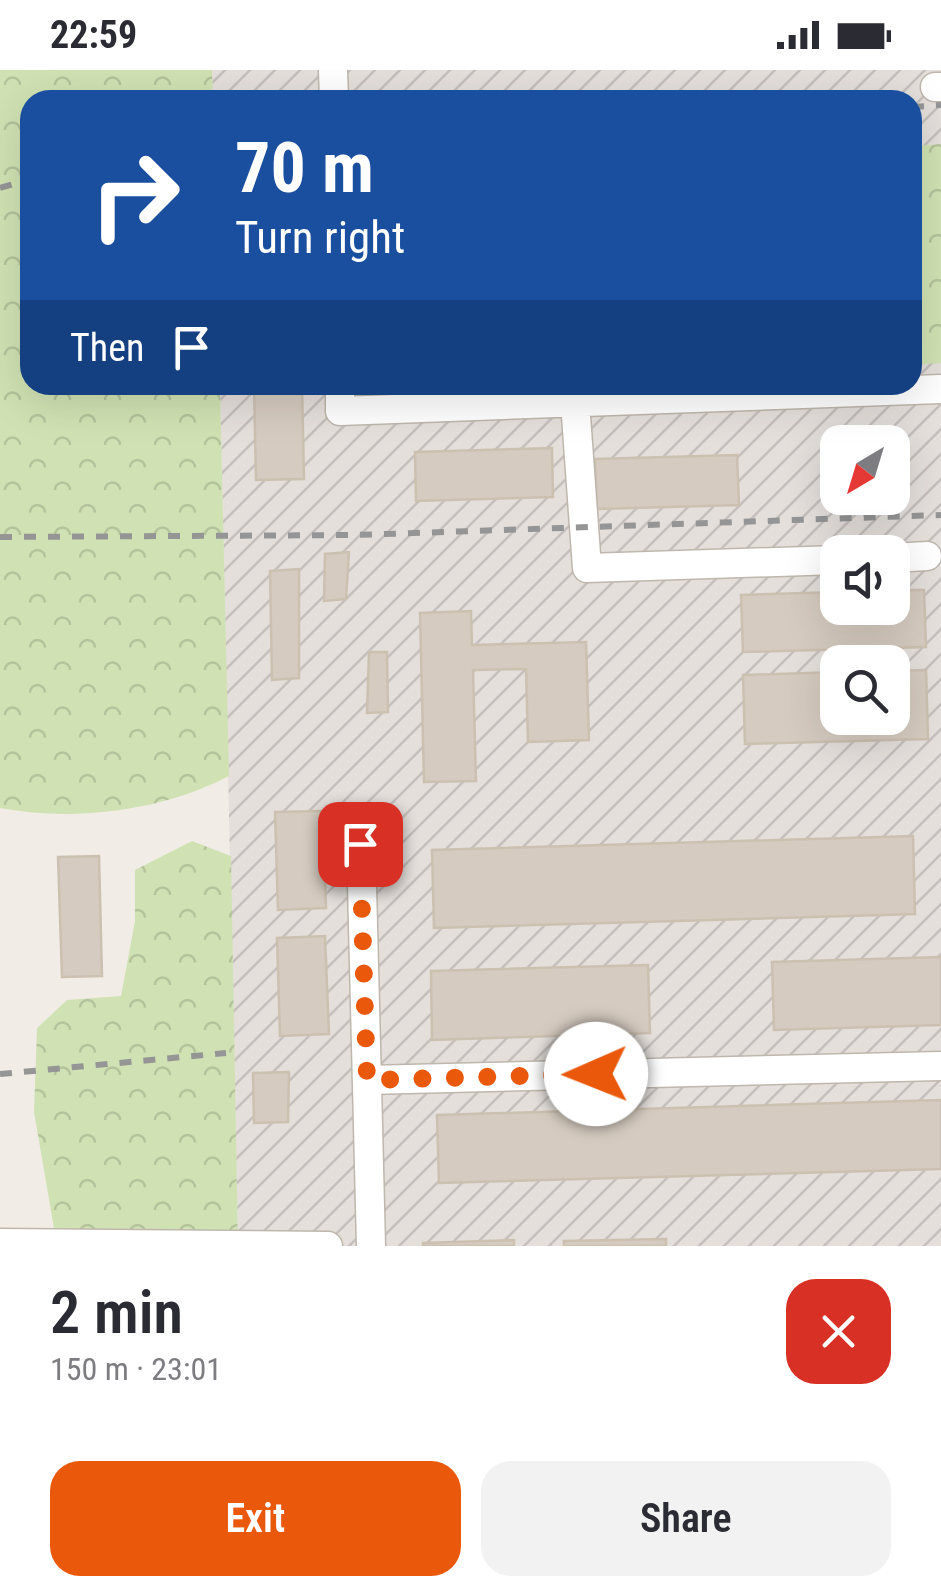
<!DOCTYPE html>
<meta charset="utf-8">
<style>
:root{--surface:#fff;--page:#f2f2f3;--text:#2b2b33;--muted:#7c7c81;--accent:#ea580c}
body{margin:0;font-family:"Roboto Condensed",sans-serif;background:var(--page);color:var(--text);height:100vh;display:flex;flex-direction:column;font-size:38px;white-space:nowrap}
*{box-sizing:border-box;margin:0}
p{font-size:32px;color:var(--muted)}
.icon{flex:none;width:55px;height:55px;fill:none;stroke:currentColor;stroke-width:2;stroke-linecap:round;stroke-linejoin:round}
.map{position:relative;height:1176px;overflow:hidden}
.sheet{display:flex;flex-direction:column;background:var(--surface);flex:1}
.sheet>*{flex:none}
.hud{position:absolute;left:20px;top:20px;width:902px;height:305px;border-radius:30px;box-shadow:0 10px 40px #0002;background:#1a4fa0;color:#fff;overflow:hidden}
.needle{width:65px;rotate:218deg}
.buttons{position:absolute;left:820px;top:355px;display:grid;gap:20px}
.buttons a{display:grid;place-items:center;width:90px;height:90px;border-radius:20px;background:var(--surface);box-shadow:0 10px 40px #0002;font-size:50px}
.pin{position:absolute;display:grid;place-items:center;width:85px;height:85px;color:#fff;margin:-42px;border-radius:20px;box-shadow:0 5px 15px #0006}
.me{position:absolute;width:110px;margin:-55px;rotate:269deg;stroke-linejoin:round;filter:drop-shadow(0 0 8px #0008)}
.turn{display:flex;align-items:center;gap:35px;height:210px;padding:0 50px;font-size:45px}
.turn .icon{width:130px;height:130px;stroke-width:2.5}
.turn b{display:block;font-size:70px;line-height:85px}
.then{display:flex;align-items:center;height:95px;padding:0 50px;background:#0003;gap:20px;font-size:38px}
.round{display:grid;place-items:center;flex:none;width:105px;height:105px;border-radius:30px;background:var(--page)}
.headline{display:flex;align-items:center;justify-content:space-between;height:170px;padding:0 50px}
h1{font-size:60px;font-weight:600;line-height:75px}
.button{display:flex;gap:20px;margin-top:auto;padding:20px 50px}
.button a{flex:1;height:115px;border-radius:30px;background:var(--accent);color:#fff;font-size:40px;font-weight:600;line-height:115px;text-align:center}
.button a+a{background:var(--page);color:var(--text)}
.status{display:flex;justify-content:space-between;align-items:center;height:70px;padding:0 50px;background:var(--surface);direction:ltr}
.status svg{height:28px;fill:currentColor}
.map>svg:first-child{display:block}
.industrial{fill:url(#industrial-furrows);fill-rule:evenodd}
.forest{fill:url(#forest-crowns)}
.building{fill:#d5cbc0;stroke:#ccc0b1;stroke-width:2.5}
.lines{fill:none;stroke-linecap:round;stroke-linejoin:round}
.minor-casing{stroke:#bfb7ad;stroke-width:31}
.minor{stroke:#fff;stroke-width:28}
.rail{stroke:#959595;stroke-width:6;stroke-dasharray:12 12;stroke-linecap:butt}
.route{stroke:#ea580c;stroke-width:18;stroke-dasharray:0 32.4}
</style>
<div class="status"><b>22:59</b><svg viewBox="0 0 49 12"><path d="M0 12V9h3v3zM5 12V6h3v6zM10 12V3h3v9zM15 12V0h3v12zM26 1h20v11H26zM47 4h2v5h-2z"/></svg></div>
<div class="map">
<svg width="941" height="1176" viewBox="0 0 941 1176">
<defs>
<pattern id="industrial-furrows" width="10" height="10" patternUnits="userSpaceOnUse" patternTransform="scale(2.5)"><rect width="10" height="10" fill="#e4dfdb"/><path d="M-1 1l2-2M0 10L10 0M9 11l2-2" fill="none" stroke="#c5c0bd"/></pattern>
<pattern id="forest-crowns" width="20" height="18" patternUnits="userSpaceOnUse" patternTransform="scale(2.5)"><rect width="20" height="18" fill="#d0e2b3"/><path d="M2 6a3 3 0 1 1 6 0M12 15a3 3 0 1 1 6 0" fill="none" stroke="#b4c39b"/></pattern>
</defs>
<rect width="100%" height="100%" fill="#f1ede6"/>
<!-- industrial -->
<path class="industrial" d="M212 0H941V1176H238L220 315H912V30H213ZM838 372H892V428H838ZM838 482H892V538H838ZM838 592H892V648H838Z"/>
<!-- forest -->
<path class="forest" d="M0 0H212L213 30H30V315H220L229 706C163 741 73 752 0 738Z
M941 74V293L913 295V76Z
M192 771 231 786 238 1176H57L34 1042 37 958 67 930 121 926 135 851V800Z"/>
<!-- building -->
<path class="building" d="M254 315H302L304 409 256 410Z
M552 378 553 427 416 431 415 382Z
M737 385 739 435 597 439 595 389Z
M349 482 346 529 324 531 325 484Z
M299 499V608L272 610 270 501Z
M892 520H924L926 577 743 582 741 525 838 522V538H892Z
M471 541 472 575 586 572 589 670 528 672 526 599 473 600 476 711 424 712 420 543Z
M369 582H387L388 642 367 643Z
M926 600 928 669 745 674 743 605 838 602V648H892V601Z
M323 741 326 838 278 840 275 742Z
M913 766 915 844 434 858 432 780Z
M99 786 102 906 62 907 58 787Z
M325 866 329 964 280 966 277 868Z
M941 887V955L774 960 772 892Z
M648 895 650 963 432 970 431 901Z
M289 1002 288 1052 254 1053 253 1003Z
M941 1030V1099L439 1113 437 1045Z
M666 1169V1176H564V1171Z
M514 1170V1176H423V1173Z"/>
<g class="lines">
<!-- minor casing -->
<g class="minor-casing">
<path id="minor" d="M333 0 334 30
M935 17H941
M340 315V341L941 319
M575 332 587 498 838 490
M892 488 927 486
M361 775 371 1176
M367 1010 941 996
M0 1173 328 1176"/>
</g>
<!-- minor -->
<use href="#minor" class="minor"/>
<!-- rail -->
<path class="rail" d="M912 37 941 35
M0 118 30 109
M0 467 356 465 941 445
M0 1004 226 983"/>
</g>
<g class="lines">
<!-- route -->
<path class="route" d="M360 774 367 1010 596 1004"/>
</g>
</svg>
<div class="buttons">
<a><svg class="needle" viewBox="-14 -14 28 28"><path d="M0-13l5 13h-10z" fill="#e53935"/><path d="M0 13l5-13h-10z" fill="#7c7c81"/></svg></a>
<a><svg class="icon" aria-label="sound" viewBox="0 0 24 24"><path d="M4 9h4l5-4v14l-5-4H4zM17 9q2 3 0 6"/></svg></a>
<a><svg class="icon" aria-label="search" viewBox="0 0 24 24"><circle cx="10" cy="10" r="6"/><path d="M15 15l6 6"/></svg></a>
</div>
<div class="pin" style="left:360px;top:774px;background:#d93025"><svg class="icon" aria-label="arrive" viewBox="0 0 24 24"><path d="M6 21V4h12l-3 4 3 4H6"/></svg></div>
<svg class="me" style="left:596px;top:1004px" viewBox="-20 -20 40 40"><circle r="19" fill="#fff"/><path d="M0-13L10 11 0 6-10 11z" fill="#ea580c"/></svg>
<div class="hud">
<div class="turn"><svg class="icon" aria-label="right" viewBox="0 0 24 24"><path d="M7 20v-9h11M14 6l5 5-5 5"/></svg><div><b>70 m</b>Turn right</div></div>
<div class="then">Then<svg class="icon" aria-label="arrive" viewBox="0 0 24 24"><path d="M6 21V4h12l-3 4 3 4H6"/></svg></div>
</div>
</div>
<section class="sheet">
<div class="headline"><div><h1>2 min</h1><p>150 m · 23:01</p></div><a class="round" style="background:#d93025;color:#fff"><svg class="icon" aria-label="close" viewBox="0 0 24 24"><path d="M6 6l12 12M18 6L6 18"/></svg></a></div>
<div class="button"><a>Exit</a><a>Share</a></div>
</section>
